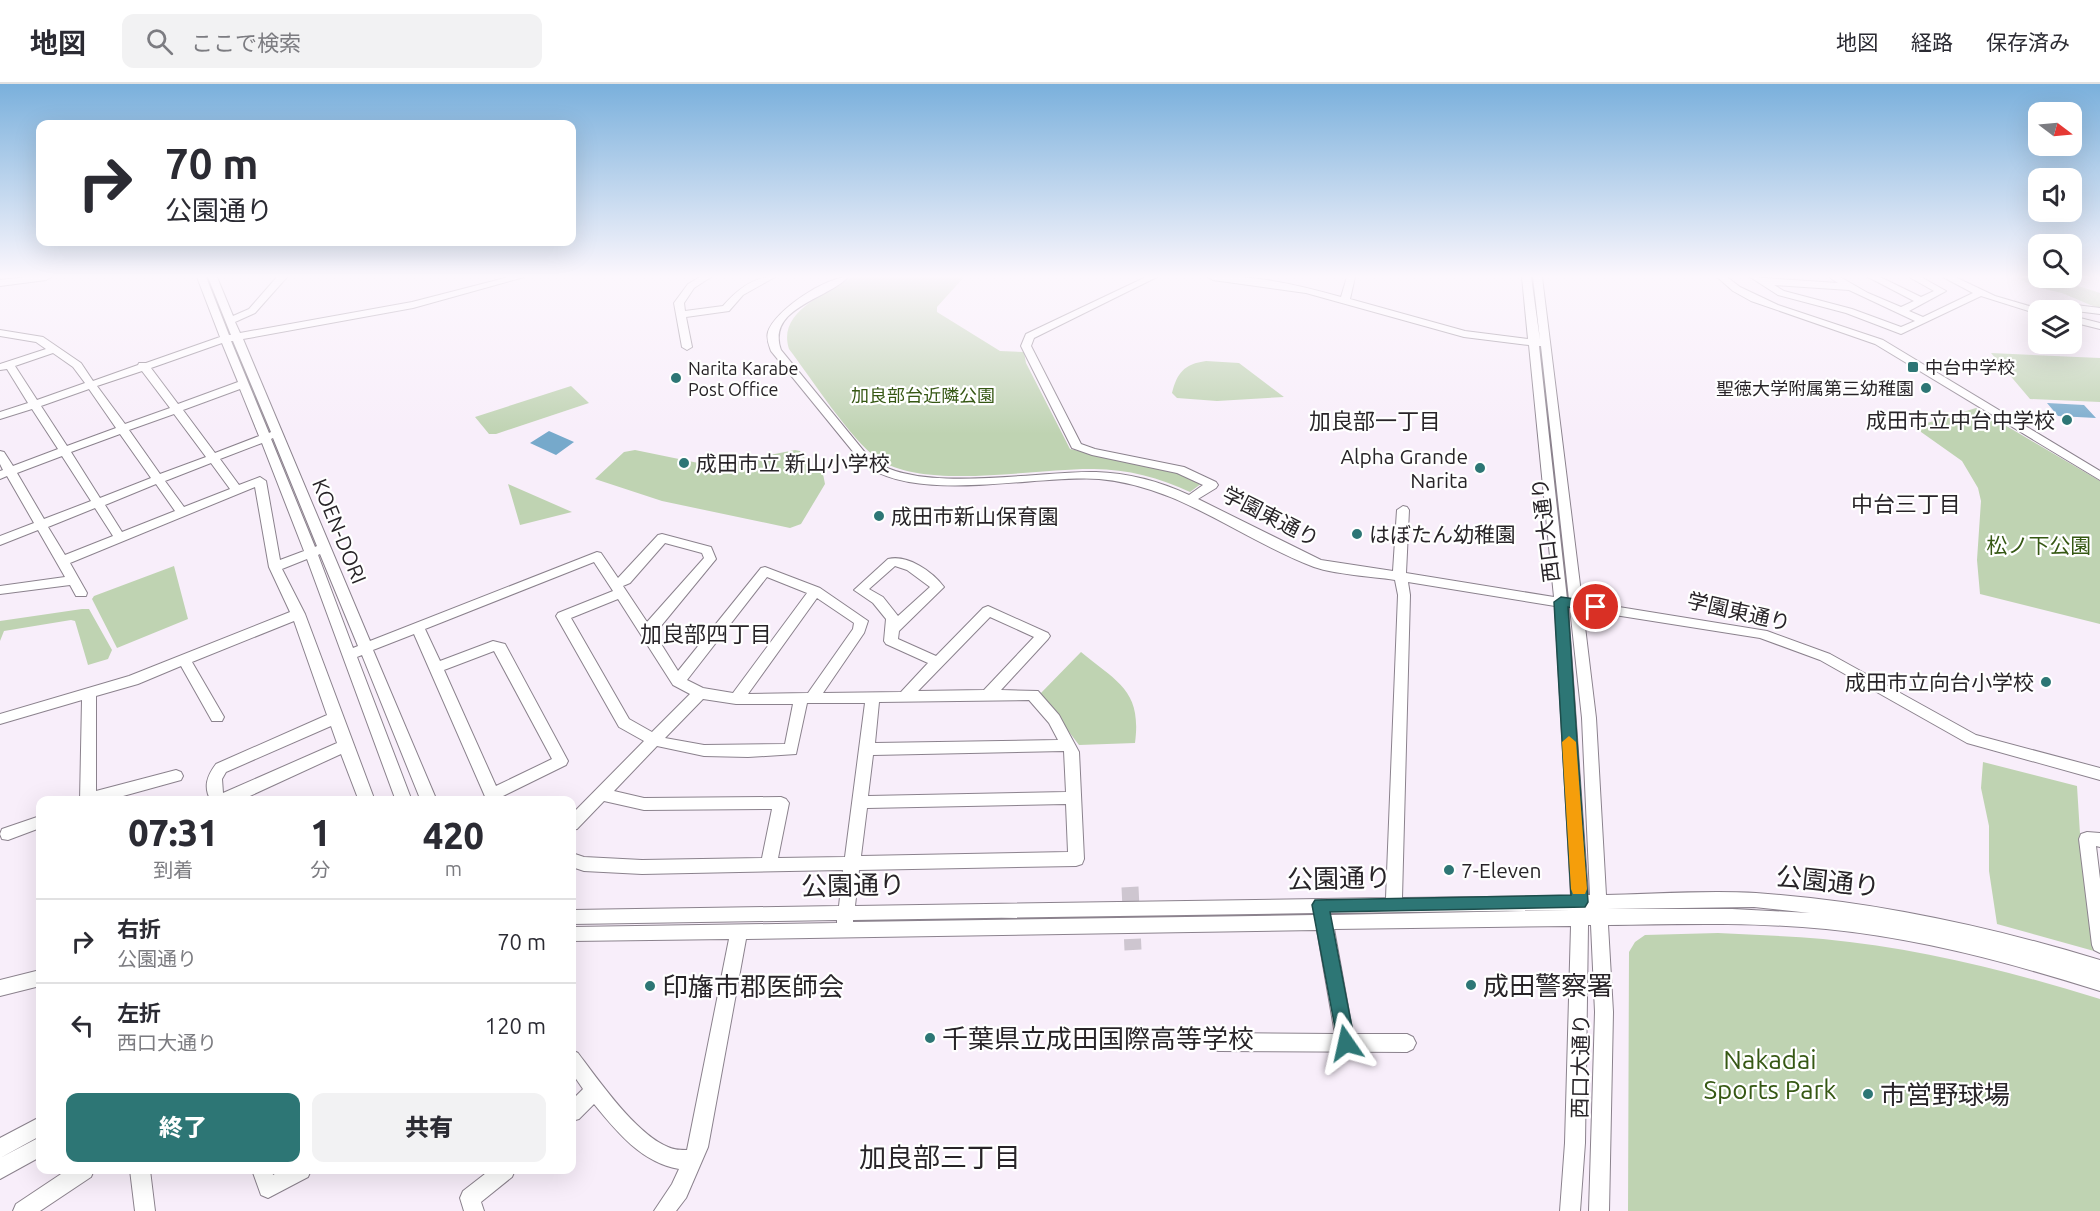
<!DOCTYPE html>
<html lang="ja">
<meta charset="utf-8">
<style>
:root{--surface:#fff;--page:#f2f2f3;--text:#2b2b33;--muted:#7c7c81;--line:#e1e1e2;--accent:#2d7675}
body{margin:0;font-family:Ubuntu,"Noto Sans JP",sans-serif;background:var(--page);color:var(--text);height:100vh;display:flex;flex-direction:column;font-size:22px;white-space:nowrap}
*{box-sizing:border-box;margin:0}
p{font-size:20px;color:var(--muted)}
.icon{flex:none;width:33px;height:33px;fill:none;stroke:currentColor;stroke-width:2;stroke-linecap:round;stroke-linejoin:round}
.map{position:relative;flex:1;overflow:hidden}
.drawer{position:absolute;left:36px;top:712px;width:540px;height:378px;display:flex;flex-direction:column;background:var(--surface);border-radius:12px;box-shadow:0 6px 24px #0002}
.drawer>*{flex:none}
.hud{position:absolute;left:36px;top:36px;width:540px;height:126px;border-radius:12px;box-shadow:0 6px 24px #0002;background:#fff;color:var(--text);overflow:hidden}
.needle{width:39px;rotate:106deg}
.buttons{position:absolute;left:2028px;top:18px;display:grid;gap:12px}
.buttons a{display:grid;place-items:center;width:54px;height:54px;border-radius:12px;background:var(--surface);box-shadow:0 6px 24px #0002;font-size:30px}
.pin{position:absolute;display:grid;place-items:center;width:51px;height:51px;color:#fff;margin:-26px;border:3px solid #fff;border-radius:50%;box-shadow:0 2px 6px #0007}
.me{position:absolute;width:66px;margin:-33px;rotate:349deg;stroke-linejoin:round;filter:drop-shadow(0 0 4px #0008)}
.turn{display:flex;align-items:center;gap:21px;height:126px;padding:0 30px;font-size:27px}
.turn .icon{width:78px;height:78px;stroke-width:2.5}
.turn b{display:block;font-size:42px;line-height:51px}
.eta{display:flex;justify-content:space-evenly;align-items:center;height:102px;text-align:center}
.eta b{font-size:36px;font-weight:800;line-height:42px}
.primary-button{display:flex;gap:12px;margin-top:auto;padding:12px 30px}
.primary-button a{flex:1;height:69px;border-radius:12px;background:var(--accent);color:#fff;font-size:24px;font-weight:800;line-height:69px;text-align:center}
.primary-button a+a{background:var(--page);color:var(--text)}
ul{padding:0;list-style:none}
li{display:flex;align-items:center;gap:18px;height:84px;padding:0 30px;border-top:2px solid var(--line)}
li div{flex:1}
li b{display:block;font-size:22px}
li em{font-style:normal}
header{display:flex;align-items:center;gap:36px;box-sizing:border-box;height:84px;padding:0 30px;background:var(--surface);border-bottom:2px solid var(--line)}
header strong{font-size:28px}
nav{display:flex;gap:33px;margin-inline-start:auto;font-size:21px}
.search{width:420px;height:54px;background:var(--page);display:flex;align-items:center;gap:15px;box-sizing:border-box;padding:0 21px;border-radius:12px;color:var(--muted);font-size:22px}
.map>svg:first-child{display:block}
.green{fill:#bfd3b2}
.water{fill:#76a9cb}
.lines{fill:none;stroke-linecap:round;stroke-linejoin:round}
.minor-tunnel{stroke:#cec6d0;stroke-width:17;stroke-dasharray:17 9;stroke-linecap:butt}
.minor-casing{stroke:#8b828d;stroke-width:2}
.minor{fill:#fff;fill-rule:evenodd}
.route{fill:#2d7675;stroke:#1d4d4c;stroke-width:1.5}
.slow{fill:#f59e0b}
.poi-dot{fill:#2d7675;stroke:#fff;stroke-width:2}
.labels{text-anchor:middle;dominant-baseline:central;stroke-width:4.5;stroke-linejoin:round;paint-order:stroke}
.far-poi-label{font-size:18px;fill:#282428;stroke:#fff;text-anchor:start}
.far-park-label{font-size:18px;fill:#365814;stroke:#fff}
.poi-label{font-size:21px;fill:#282428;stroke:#fff;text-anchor:start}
.street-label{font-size:21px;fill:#282428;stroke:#fff}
.park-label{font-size:21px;fill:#365814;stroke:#fff}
.neighbourhood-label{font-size:22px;fill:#282428;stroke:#fff}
.near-street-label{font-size:26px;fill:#282428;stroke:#fff}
.near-poi-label{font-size:26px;fill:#282428;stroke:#fff;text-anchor:start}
.near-park-label{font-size:26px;fill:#365814;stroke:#fff}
.near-neighbourhood-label{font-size:27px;fill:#282428;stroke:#fff}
</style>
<header>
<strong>地図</strong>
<div class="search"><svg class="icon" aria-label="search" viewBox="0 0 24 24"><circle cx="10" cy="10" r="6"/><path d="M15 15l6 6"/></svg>ここで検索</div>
<nav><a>地図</a><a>経路</a><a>保存済み</a></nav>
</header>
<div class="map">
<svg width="2100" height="1127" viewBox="0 0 2100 1127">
<rect width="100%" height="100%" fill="#f8eefa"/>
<!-- green -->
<path class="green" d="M852 193H964L937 223V228L1000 267 1024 268 1026 279 1070 365 1178 388 1202 399 1190 408C1160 394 1127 385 1094 385 1037 384 925 407 878 375 850 355 811 294 789 265 777 228 824 211 852 193Z
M2016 193 2054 194 2100 209V225L2062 209 2036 203Z
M1991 269 2100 274V318L2030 315Z
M1206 277 1239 279 1284 313 1217 317 1177 314 1172 309C1177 289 1184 280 1206 277Z
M571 302 589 319 496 350H489L475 333Z
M1976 324 2100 397V540L1980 510 1977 476 1981 417 1978 404 1962 377 1914 343Z
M635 366 713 382 795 366 800 367 811 384 823 390 825 400 801 440 790 444 662 417 595 395 624 368Z
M508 400 572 428 520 441Z
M174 482 188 535 117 564 92 515 94 512Z
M82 525H89L112 566 108 575 88 581 75 537 71 536 4 547 0 557V537Z
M1081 568C1117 598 1142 606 1135 659L1079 661 1040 610Z
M1983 678 2077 702 2081 766 2094 867 1997 840 1989 787V742L1981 704Z
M1718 849C1753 851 1788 852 1823 855 1917 864 2010 887 2100 915V1127H1628L1629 868 1635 858 1645 851Z"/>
<!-- water -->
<path class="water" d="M2047 319 2084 321 2096 334 2058 332Z
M549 347 574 358 556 371 530 359Z"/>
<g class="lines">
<!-- minor-tunnel -->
<path class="minor-tunnel" d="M1130 803 1133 866"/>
<!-- minor casing -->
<g class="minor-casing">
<path id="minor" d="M27 193H51L46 196 0 202V196Z
M197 193H206L229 251H231L208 193H217L233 232 249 225 277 193H287L255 229 235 238 240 249 412 218 509 193H524L413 224 243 255 370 557 597 468 601 469 618 494 658 451 662 450 711 463 716 475 661 542 653 547 678 587 761 484 765 483 820 504 868 537 864 549 823 609 901 608 928 579 886 560 884 557 886 535 873 519 854 506 888 475C908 470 933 488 944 503L899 547 898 555 936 572 983 524 988 522 1048 549 1050 552 1048 555 1001 606 1038 607 1059 631 1079 668 1084 775 1082 780 1076 782 859 786 855 822 1386 814 1398 511 1395 496C1370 492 1337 491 1314 483 1240 455 1180 402 1099 395 1037 390 905 423 859 375L771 267C769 261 766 255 768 248 775 226 826 193 848 193 828 215 766 224 781 266L867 371C909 413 1038 386 1096 388 1128 389 1159 397 1189 411L1203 401 1177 389 1092 371 1072 364 1021 262 1026 250 1146 193H1157L1034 254 1031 262 1081 360 1095 365 1184 383 1216 398 1218 401 1216 404 1198 415 1321 476 1393 487 1397 426 1403 422 1407 423 1409 426 1406 489 1554 513 1529 261 1464 253 1306 209 1213 196 1208 193C1252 190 1299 201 1341 213L1347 193H1355L1350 215 1465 247 1528 255 1522 193H1531L1540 256 1533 193H1542L1582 517 1767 547 1830 570 1976 651 2100 684V696L1967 659 1820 576 1760 554 1583 526 1596 634 1606 811C1656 810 1707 806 1756 809 1873 817 1988 842 2100 876V907C2011 879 1919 854 1826 845 1753 838 1681 840 1608 841L1613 928 1609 1127H1589L1595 928 1591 841H1588L1585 1059 1580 1127H1560L1565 1059 1571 842 1334 845 1353 950H1407L1413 953 1416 959 1413 965 1407 968 1218 967 1212 964 1209 958 1212 952 1218 949 1335 950 1317 846 746 855 708 1063 686 1114 676 1127H654L672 1100 679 1085C642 1079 616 1047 594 1020L579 1035 572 1037V1016L583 1005 572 989V966L578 969C599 997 636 1050 668 1063 674 1066 681 1066 687 1066L729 855 572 857V843L837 839V836L572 840V826L839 822 843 786 642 790 584 787 572 783V769L584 773 642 776 762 774 772 725 644 726 604 717 577 745 572 746V730L644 657 619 643 556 532 558 529 613 507 594 478 425 545 440 577 493 557 505 560 568 677 566 681 501 713 503 717H487L414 550 373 566 437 717H421L362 571 357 573 412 717H396L307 475 282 485 305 530 375 717H359L341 670 239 717H211C203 703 207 692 216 680L327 631 294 537 192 578 224 633 222 637H212L181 582 138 600 96 612V707L176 686 181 688 183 692 181 696 105 717H80L82 616 0 640V630L129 592 290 528 269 483 255 403 70 479 87 509 86 512H76L70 501 0 510V502L65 493 38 446 0 461V452L34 439 7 392 0 395V387L3 386 0 380V367L4 368 13 382 58 365 32 325 0 335V328L28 319 7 285 0 286V280L46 265 36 258 0 252V246L43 253 81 279 93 297 138 281 139 279H146L220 253ZM231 257H233L271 348 269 349ZM222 259 238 298 178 320 151 284ZM1539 262H1541L1569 515H1567ZM53 269 73 283 85 299 37 316 15 282ZM142 287 170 324 125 340 97 302ZM89 305 116 344 67 362 41 322ZM240 305 259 352 215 369 183 326ZM174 330 206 373 160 390 129 346ZM120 350 151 394 100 414 71 368ZM273 354 317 462 315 463 271 355ZM262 359 304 467 280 476 266 397 260 393 239 401 220 375ZM62 372 91 417 44 435 17 389ZM211 379 230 405 184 423 165 397ZM156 400 175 427 122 448 105 421ZM95 424 113 452 65 471 48 443ZM665 459 702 469 704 474 647 538 623 502 630 499ZM320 470 358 562 353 564 318 471ZM895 482 907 486 930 503 898 532 883 513 869 505ZM767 493 807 509 733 609 703 604 687 596ZM1408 498 1555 522 1571 812 1402 814 1410 511ZM817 514 854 539 853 545 808 609 748 610ZM618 515 673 601 690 610 652 648 629 635 571 534ZM1568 524H1570L1582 634 1590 811H1588ZM990 533 1034 553 984 606 918 607ZM494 567 552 675 496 702 444 586ZM703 615 736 620H793L785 660 704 661 665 654ZM1029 616 1049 639 1058 656 875 659 879 618ZM807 619H865L845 773 778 774 789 719 786 715 781 713 644 714 614 707 657 662 704 672 748 673 796 670ZM331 642 337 659 223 709 222 695 226 688ZM1064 667 1066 708 868 712 873 671ZM1066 720 1068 768 861 772 867 724ZM1754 823 1810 829 1732 825H1607ZM1572 826 1331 831 1330 829ZM1314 829V831L853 838V836Z
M700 193H711L694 204 684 219 685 227 723 222C736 207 753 192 775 193L743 211 729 227 686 233 692 263 687 266 682 263 674 219 688 200Z
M1717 193H1727L1740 203 1778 221 1883 256 2100 387V396L1875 260 1751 217 1733 207Z
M1750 193 1838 199 1829 193H1840L1868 209 1901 223 1914 217 1868 193H1880L1921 213 1934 207 1909 193H1921L1946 207 1909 227 1923 233 1973 209 1943 193H1955L1995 212 2043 226H2038V230L1981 212 1901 250 1846 229 1778 211ZM1774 201 1849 206 1915 237 1901 243 1852 225 1784 207Z
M2068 220 2100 224V230L2068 226H2044Z
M2072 232 2100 239V245L2072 238Z
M40 732V744L8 756 2 755 0 750 2 745Z
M2087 748 2100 749V763L2096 762 2100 795V869L2094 866 2092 861 2079 755 2081 750Z
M40 886V902L0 912V896Z
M40 1033V1052L0 1074V1054Z
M40 1053V1073L0 1095V1074Z
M67 1086H94L91 1093 40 1127H13L16 1120Z
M130 1086H150L155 1127H135Z
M252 1086H272L273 1091 282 1086H311L308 1093 268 1114 261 1111Z
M490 1086H515L512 1093 481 1118 484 1127H464L460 1114 463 1107Z"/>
</g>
<!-- minor -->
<use href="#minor" class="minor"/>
</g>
<!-- sky -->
<linearGradient id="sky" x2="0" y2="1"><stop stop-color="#7ab0dc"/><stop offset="0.55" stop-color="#fcf7fd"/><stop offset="1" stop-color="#fcf7fd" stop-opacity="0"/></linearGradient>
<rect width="2100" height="350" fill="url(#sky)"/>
<!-- route -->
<path class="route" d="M1561 513 1596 518 1603 523 1596 527 1568 523 1588 818 1585 823 1330 828 1355 959 1352 965 1346 968 1339 965 1312 821 1315 816 1571 811 1554 518Z"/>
<!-- slow -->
<path class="slow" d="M1569 652 1576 658 1587 805 1585 810H1573L1571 805 1562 658Z"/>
<!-- markers -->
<g class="poi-dot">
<rect x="1907" y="277" width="12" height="12" rx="3"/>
<circle cx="676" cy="294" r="6"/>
<circle cx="1926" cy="304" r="6"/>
<circle cx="2067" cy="336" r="6"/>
<circle cx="684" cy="379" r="6"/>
<circle cx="1480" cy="384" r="6"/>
<circle cx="879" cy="432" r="6"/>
<circle cx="1357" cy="450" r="6"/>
<circle cx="2046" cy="598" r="6"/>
<circle cx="1449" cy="786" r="6"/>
<circle cx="1471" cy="901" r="6"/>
<circle cx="650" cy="902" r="6"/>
<circle cx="930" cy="954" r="6"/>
<circle cx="1868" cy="1010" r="6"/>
</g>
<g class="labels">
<!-- far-poi labels -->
<g class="far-poi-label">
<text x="1925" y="283">中台中学校</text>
<text x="688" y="284">Narita Karabe<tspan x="688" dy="21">Post Office</tspan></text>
<text x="1914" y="304" text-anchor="end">聖徳大学附属第三幼稚園</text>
</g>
<!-- far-park labels -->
<g class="far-park-label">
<text x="923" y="311">加良部台近隣公園</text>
</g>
<!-- poi labels -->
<g class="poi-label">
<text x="2055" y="336" text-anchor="end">成田市立中台中学校</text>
<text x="1468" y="372" text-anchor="end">Alpha Grande<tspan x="1468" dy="24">Narita</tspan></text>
<text x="696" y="379">成田市立 新山小学校</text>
<text x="891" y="432">成田市新山保育園</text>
<text x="1369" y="450">はぼたん幼稚園</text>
<text x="2034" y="598" text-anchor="end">成田市立向台小学校</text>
<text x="1461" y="786">7-Eleven</text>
</g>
<!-- street labels -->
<g class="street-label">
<text transform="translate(1271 432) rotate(27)">学園東通り</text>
<text transform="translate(1545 446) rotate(-97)">西口大通り</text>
<text transform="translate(340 447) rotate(68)">KOEN-DORI</text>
<text transform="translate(1739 527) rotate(13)">学園東通り</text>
<text transform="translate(1580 982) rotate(-89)">西口大通り</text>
</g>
<!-- park labels -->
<g class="park-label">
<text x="2039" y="461">松ノ下公園</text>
</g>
<!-- neighbourhood labels -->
<g class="neighbourhood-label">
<text x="1375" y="336">加良部一丁目</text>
<text x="1906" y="419">中台三丁目</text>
<text x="706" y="549">加良部四丁目</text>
</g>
<!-- near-street labels -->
<g class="near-street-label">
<text transform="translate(1339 794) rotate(-1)">公園通り</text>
<text transform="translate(1828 797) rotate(6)">公園通り</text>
<text transform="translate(853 801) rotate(-1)">公園通り</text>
</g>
<!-- near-poi labels -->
<g class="near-poi-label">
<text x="1483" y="901">成田警察署</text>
<text x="662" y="902">印旛市郡医師会</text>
<text x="942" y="954">千葉県立成田国際高等学校</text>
<text x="1880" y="1010">市営野球場</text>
</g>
<!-- near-park labels -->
<g class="near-park-label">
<text x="1770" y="975">Nakadai<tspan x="1770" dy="30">Sports Park</tspan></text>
</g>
<!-- near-neighbourhood labels -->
<g class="near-neighbourhood-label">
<text x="940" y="1073">加良部三丁目</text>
</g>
</g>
</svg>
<div class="buttons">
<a><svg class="needle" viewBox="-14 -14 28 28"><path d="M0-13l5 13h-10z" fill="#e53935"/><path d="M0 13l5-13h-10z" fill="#7c7c81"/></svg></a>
<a><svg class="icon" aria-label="sound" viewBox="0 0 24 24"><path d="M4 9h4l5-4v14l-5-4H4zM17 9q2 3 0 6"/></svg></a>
<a><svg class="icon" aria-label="search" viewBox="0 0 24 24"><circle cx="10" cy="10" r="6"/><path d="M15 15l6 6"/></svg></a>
<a><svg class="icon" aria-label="layers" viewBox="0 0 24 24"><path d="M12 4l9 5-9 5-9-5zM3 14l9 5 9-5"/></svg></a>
</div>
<div class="pin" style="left:1596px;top:523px;background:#d93025"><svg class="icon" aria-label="arrive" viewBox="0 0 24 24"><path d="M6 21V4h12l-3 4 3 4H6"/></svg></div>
<svg class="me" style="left:1346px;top:959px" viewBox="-20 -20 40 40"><path d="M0-17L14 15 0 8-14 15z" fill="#2d7675" stroke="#fff" stroke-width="4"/></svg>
<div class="hud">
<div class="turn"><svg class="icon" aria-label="right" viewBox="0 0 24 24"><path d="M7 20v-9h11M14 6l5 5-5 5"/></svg><div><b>70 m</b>公園通り</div></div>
</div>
<section class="drawer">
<div class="eta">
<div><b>07:31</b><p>到着</p></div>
<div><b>1</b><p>分</p></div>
<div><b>420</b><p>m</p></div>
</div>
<ul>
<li><svg class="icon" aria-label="right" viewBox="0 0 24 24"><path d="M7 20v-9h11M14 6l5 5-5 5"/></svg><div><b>右折</b><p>公園通り</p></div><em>70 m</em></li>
<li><svg class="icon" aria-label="left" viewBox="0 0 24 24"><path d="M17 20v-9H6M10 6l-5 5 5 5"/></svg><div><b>左折</b><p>西口大通り</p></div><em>120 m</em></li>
</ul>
<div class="primary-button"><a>終了</a><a>共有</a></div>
</section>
</div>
